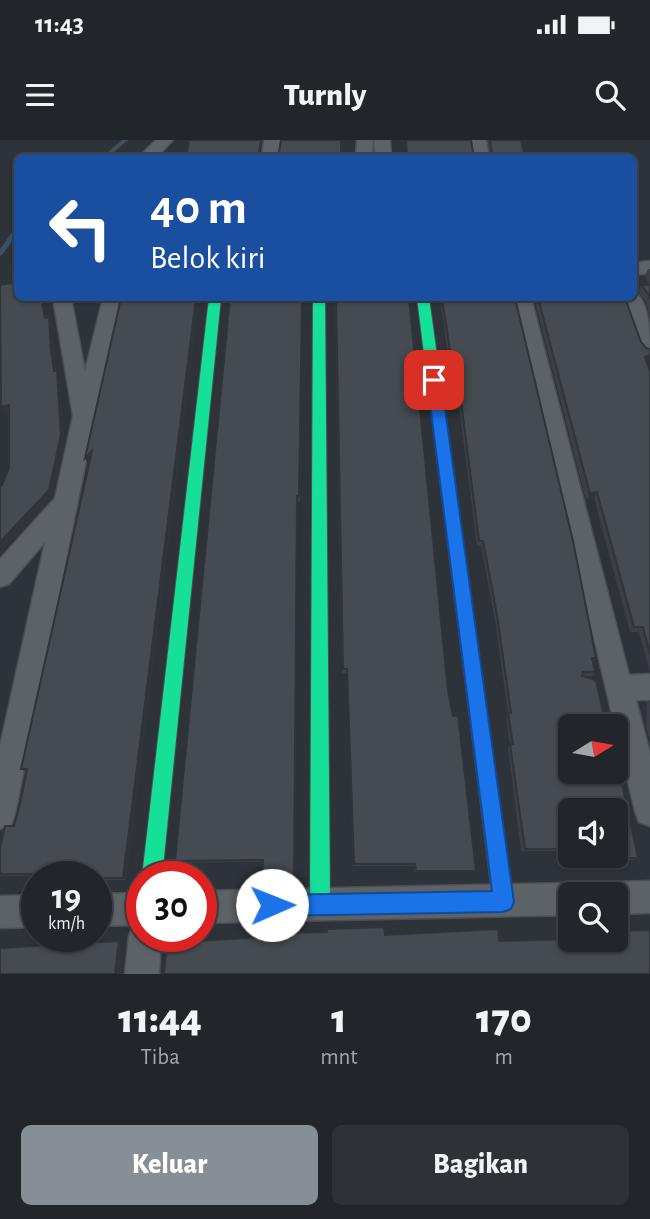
<!DOCTYPE html>
<html lang="id">
<style>
:root{--surface:#22262b;--page:#2e3237;--text:#f1f3f6;--muted:#a2a5a9;--line:#3f4347;--accent:#878f96}
body{margin:0;font-family:"Alegreya Sans",sans-serif;background:var(--page);color:var(--text);height:100vh;display:flex;flex-direction:column;font-size:26px;white-space:nowrap}
*{box-sizing:border-box;margin:0}
p{font-size:23px;color:var(--muted)}
.icon{flex:none;width:38px;height:38px;fill:none;stroke:currentColor;stroke-width:2;stroke-linecap:round;stroke-linejoin:round}
.map{position:relative;height:834px;overflow:hidden}
.side{display:flex;flex-direction:column;background:var(--surface);flex:1}
.side>*{flex:none}
.banner{position:absolute;left:14px;top:14px;width:623px;height:147px;border-radius:10px;box-shadow:0 2px 5px #0004,0 0 0 2px var(--line);background:#1a4fa0;color:#fff;overflow:hidden}
.needle{width:46px;rotate:79deg}
.tools{position:absolute;left:558px;top:574px;display:grid;gap:14px}
.tools a{display:grid;place-items:center;width:70px;height:70px;border-radius:10px;background:var(--surface);box-shadow:0 2px 5px #0004,0 0 0 2px var(--line);font-size:35px}
.speed{position:absolute;left:21px;top:721px;display:flex;gap:14px;font-size:35px;font-weight:700;text-align:center}
.speed>*{display:grid;place-content:center;width:91px;height:91px;border-radius:50%;background:var(--surface);box-shadow:0 2px 5px #0004,0 0 0 2px var(--line);line-height:1}
.speed small{font-size:18px;font-weight:400}
.speed .limit{border:10px solid #d22;background:#fff;color:#111}
.pin{position:absolute;display:grid;place-items:center;width:60px;height:60px;color:#fff;margin:-30px;border-radius:14px;box-shadow:0 4px 10px #0006}
.me{position:absolute;width:77px;margin:-38px;rotate:89deg;stroke-linejoin:round;filter:drop-shadow(0 0 5px #0008)}
.turn{display:flex;align-items:center;gap:24px;height:147px;padding:0 21px;font-size:32px}
.turn .icon{width:91px;height:91px;stroke-width:2.5}
.turn b{display:block;font-size:49px;line-height:60px}
.eta{display:flex;justify-content:space-evenly;align-items:center;height:119px;text-align:center}
.eta b{font-size:42px;font-weight:800;line-height:49px}
.primary-button{display:flex;gap:14px;margin-top:auto;padding:14px 21px}
.primary-button a{flex:1;height:80px;border-radius:10px;background:var(--accent);color:#fff;font-size:28px;font-weight:800;line-height:80px;text-align:center}
.primary-button a+a{background:var(--page);color:var(--text)}
.status{display:flex;justify-content:space-between;align-items:center;height:49px;padding:0 35px;background:var(--surface);direction:ltr}
.status svg{height:19px;fill:currentColor}
header{display:flex;justify-content:space-between;align-items:center;height:91px;padding:0 21px;background:var(--surface);font-size:32px;font-weight:800}
.map>svg:first-child{display:block}
.lines{fill:none;stroke-linecap:round;stroke-linejoin:round}
.stream{fill:#3e5061;fill-rule:evenodd}
.street-casing{stroke:#4b4f53;stroke-width:3}
.fast-casing{stroke:#4b4f53;stroke-width:2}
.street{fill:#5d6266;fill-rule:evenodd}
.fast{fill:#16e098;fill-rule:evenodd}
.wall{fill:#3c4046}
.shaded-wall{fill:#313439}
.building{fill:#464b51;stroke:#313439;stroke-width:2}
.route{fill:#1a73e8;stroke:#114b97;stroke-width:2}
</style>
<div class="status"><b>11:43</b><svg viewBox="0 0 49 12"><path d="M0 12V9h3v3zM5 12V6h3v6zM10 12V3h3v9zM15 12V0h3v12zM26 1h20v11H26zM47 4h2v5h-2z"/></svg></div>
<header><svg class="icon" aria-label="menu" viewBox="0 0 24 24"><path d="M4 6h16M4 12h16M4 18h16"/></svg>Turnly<svg class="icon" aria-label="search" viewBox="0 0 24 24"><circle cx="10" cy="10" r="6"/><path d="M15 15l6 6"/></svg></header>
<div class="map">
<svg width="650" height="834" viewBox="0 0 650 834">
<rect width="100%" height="100%" fill="#2d3339"/>
<g class="lines">
<!-- stream -->
<path class="stream" d="M122 0H128L107 18H101Z
M18 86V93L2 115 0 116V109L16 87Z"/>
<!-- street casing -->
<g class="street-casing">
<path id="street" d="M156 0H173L156 18H138Z
M264 0H280L278 18H262Z
M357 0H373L372 18H356Z
M374 0H390L391 18H375Z
M470 0H486L489 18H473Z
M650 121V133L634 135V123Z
M634 152C650 162 650 195 650 214L643 212 640 207 622 158H634Z
M53 158H71L85 231 103 158H121L94 281 15 674 11 685 0 689V606L45 402 9 444 0 447V419L55 358 73 276Z
M513 158H531L629 535 650 534V560H636L650 613V686L639 682 635 671Z
M650 741V773L616 774V754H602L605 747 616 742Z
M570 743 581 748 584 754H570V775L201 783V751Z
M142 753V796H161L159 834H125L129 796 133 785 96 786V754Z
M37 755V787L0 788V756Z"/>
</g>
<!-- fast casing -->
<g class="fast-casing">
<path id="fast" d="M209 158H221L162 737H142Z
M313 158H325L330 764 327 771 320 774 313 771 310 764Z
M417 158H429L513 762 510 769 503 772 496 769 493 762Z"/>
</g>
<!-- street -->
<use href="#street" class="street"/>
<!-- fast -->
<use href="#fast" class="fast"/>
</g>
<!-- wall -->
<path class="wall" d="M405 0H471L473 13H490L488 0H521L525 18H406Z
M648 129H650V177L646 162 638 152 641 145H649L645 136Z
M121 158H199L126 740H96V737L73 736H0V708L14 686 26 632 21 629 89 323 88 324 85 318Z
M302 158 300 362H297L295 741H263L262 740V722L178 723 175 721Z
M335 158H409L448 551 476 731 474 732H414V726H353L347 533H342Z
M440 158H515L596 518 593 522 595 532 592 536H582L606 586 638 718 633 720H590V716H616L570 670V711H521L508 608 510 605 506 576 508 573 495 480 481 406H477L455 236 451 237Z
M534 158H625L650 231V533L639 492H630L594 358 586 360Z
M650 560V601L646 587 647 563Z
M570 793 650 834 385 795 499 801 563 799 562 794Z"/>
<!-- shaded-wall -->
<path class="shaded-wall" d="M41 158H44L48 185 45 178Z
M196 158H199L126 740 123 738Z
M49 177 52 185 57 234V231L60 238 65 302 53 357 14 400 0 413V402L54 231 51 211Z
M650 215V220L642 223 645 217Z
M9 265 13 273 5 274 1 267Z
M92 311 94 318 88 324 85 318Z
M597 352 594 358 586 360 590 354Z
M119 801 124 802 121 834H115Z"/>
<!-- building -->
<path class="building" d="M189 0H261L259 13H279L281 0H341V18H186Z
M406 0H471L473 13H492L490 0H521L525 18H407Z
M18 123V158H41L45 178 49 177 51 211 54 231H57L61 295 49 350 0 402V347L2 345 9 328V265L1 267 0 145 12 143 11 124Z
M641 145H650V159L649 155Z
M121 158H196L123 738H96V737H73V734H0V708L5 686H14L21 660 27 629H21L92 311 85 318Z
M230 158H302L299 356H297L294 739 262 740 263 720 175 721Z
M336 158H409L448 551 453 576H458L476 731H416L415 724H354L347 529H343Z
M442 158H515L573 401 596 518H592L595 532H583L582 536 596 540 606 586H570V632H616V615L638 718H595L594 716H616V670H570V709H525L510 604H513L508 573H511L497 475 483 401H479L457 230H453Z
M538 158H625L641 202 646 208 650 209V215L645 217 650 231V514L643 487H634L597 352 590 354Z
M384 787 385 795 498 789 499 801 570 799 569 793H570V800H616V791L650 790V834H164L167 803 274 796V793L327 792V789Z
M119 801 115 834H0V808Z"/>
<!-- route -->
<path class="route" d="M434 235 441 240 514 762 511 769 503 772 272 776 265 773 262 765 265 758 272 755 492 751 427 240Z"/>
</svg>
<div class="tools">
<a><svg class="needle" viewBox="-14 -14 28 28"><path d="M0-13l5 13h-10z" fill="#e53935"/><path d="M0 13l5-13h-10z" fill="#a2a5a9"/></svg></a>
<a><svg class="icon" aria-label="sound" viewBox="0 0 24 24"><path d="M4 9h4l5-4v14l-5-4H4zM17 9q2 3 0 6"/></svg></a>
<a><svg class="icon" aria-label="search" viewBox="0 0 24 24"><circle cx="10" cy="10" r="6"/><path d="M15 15l6 6"/></svg></a>
</div>
<div class="speed"><div>19<small>km/h</small></div><div class="limit">30</div></div>
<div class="pin" style="left:434px;top:240px;background:#d93025"><svg class="icon" aria-label="arrive" viewBox="0 0 24 24"><path d="M6 21V4h12l-3 4 3 4H6"/></svg></div>
<svg class="me" style="left:272px;top:765px" viewBox="-20 -20 40 40"><circle r="19" fill="#fff"/><path d="M0-13L10 11 0 6-10 11z" fill="#1a73e8"/></svg>
<div class="banner">
<div class="turn"><svg class="icon" aria-label="left" viewBox="0 0 24 24"><path d="M17 20v-9H6M10 6l-5 5 5 5"/></svg><div><b>40 m</b>Belok kiri</div></div>
</div>
</div>
<section class="side">
<div class="eta">
<div><b>11:44</b><p>Tiba</p></div>
<div><b>1</b><p>mnt</p></div>
<div><b>170</b><p>m</p></div>
</div>
<div class="primary-button"><a>Keluar</a><a>Bagikan</a></div>
</section>
